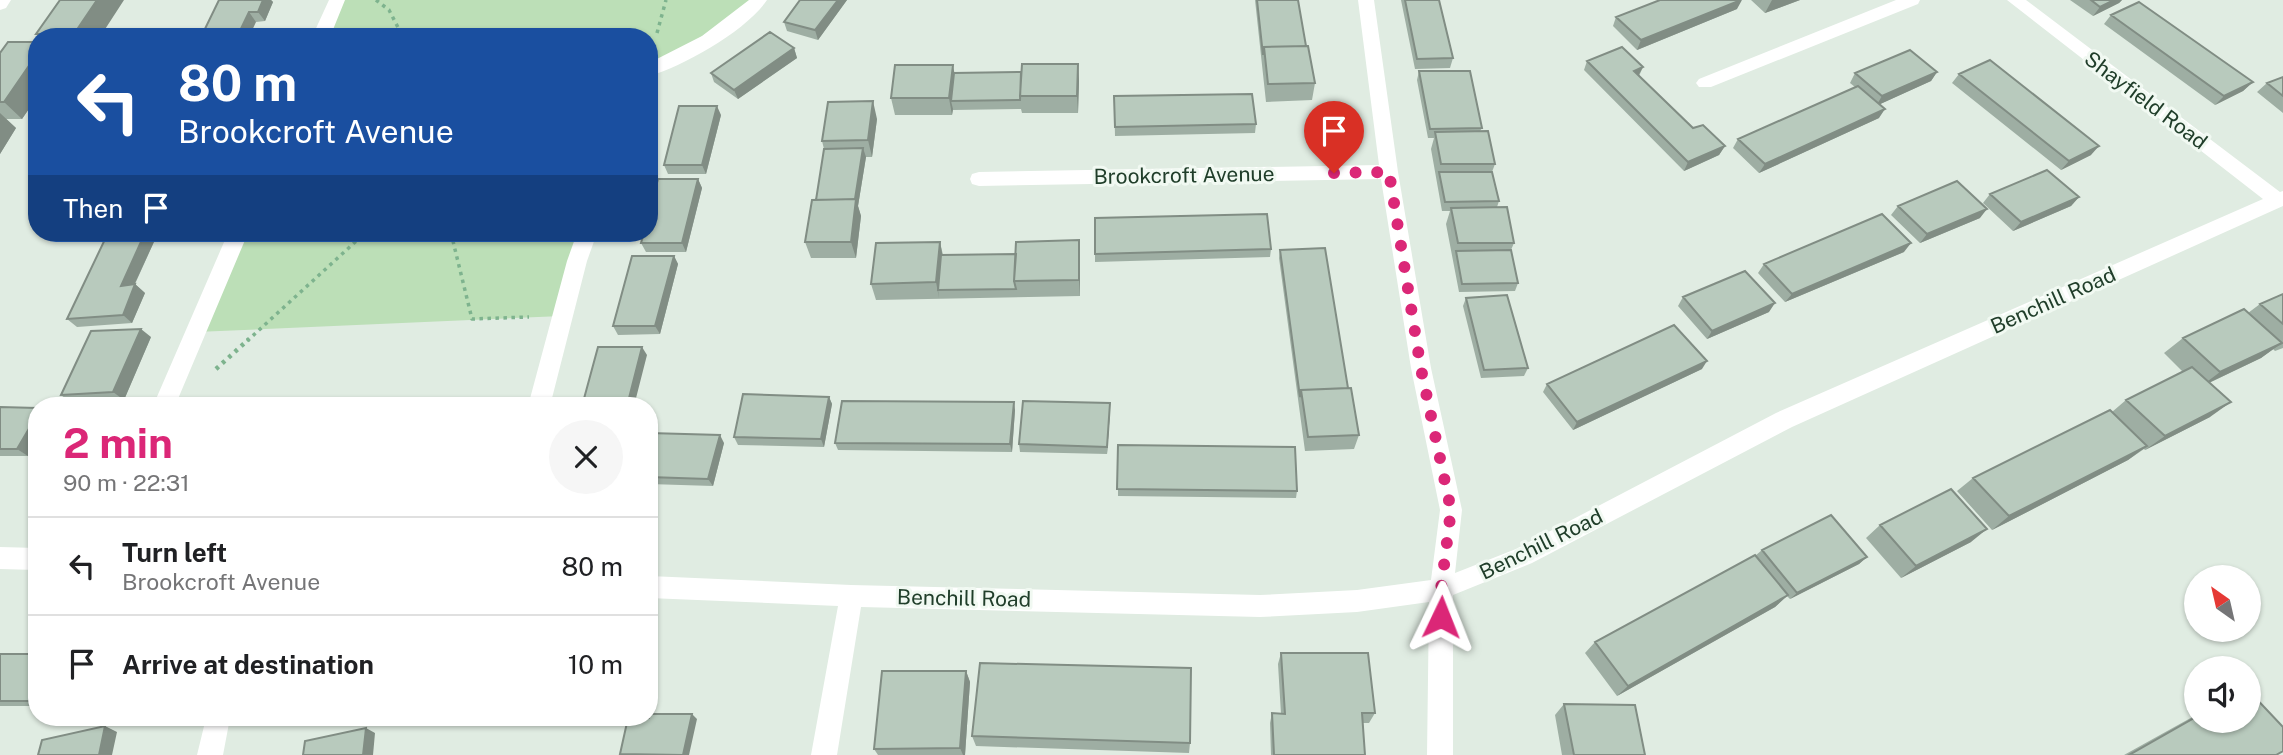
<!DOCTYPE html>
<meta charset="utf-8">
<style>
:root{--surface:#fff;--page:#f6f6f6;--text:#202124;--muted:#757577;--line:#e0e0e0;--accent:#db2777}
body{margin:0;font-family:"Public Sans",sans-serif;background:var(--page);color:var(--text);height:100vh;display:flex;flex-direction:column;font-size:26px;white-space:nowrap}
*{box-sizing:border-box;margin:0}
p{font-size:23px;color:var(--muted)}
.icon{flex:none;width:38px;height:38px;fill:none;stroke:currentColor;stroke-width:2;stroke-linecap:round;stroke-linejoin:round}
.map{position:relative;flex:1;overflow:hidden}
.side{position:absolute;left:28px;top:397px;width:630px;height:329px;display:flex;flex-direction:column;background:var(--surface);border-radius:28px;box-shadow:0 2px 5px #0004}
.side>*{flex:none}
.hud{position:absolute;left:28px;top:28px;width:630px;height:214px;border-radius:28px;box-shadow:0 2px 5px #0004;background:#1a4fa0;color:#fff;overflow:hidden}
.needle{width:46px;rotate:326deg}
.buttons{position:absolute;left:2184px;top:565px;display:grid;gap:14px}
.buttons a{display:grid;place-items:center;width:77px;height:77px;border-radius:50%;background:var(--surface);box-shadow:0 2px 5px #0004;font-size:35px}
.pin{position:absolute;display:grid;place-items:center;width:60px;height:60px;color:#fff;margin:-72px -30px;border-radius:50% 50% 50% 0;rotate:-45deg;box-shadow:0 0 7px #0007}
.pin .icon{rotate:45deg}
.me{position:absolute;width:77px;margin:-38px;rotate:2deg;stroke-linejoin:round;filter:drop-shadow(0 0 5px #0008)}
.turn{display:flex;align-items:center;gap:24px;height:147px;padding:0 35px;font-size:32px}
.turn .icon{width:91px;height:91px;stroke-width:2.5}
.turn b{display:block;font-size:49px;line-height:60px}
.then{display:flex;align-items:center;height:66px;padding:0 35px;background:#0003;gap:14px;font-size:26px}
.round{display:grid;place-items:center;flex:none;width:74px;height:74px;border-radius:37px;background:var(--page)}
.head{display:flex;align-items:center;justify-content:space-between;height:119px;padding:0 35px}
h1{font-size:42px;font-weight:700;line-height:52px;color:var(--accent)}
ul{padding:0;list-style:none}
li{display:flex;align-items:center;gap:21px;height:98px;padding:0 35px;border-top:2px solid var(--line)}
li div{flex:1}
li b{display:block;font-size:26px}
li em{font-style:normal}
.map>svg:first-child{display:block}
.green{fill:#bcdfb7}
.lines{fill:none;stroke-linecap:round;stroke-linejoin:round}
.path-far1{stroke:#7eb38e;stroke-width:3.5;stroke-dasharray:3.5 4.5;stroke-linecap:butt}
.path{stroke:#7eb38e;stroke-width:4.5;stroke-dasharray:3.5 5;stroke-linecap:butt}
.minor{fill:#fff;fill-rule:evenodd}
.wall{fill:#9eaea3}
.shaded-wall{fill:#818d84}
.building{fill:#b8cabd;stroke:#818d84;stroke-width:2}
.route{stroke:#db2777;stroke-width:12;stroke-dasharray:0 21.6}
.labels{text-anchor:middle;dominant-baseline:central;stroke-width:6;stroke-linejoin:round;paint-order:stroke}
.street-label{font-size:21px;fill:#203e2a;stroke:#f1f9f2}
</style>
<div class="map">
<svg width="2283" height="755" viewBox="0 0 2283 755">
<rect width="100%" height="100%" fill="#e0ece2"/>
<!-- green -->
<path class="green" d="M335 0H759L649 70V37H320Z
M237 233H587L562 316 196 332Z"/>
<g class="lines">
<!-- path-far1 -->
<path class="path-far1" d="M376 0 389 10 403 37
M657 33 666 0
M451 233 472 319 529 317
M247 341 365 233"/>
<!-- path -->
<path class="path" d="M216 369 249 339"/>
<!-- minor -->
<path class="minor" d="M0 0H11L6 8 0 10Z
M329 0H345L330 37H312Z
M749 0H767C747 30 684 66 649 76V63L702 36Z
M1358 0H1374L1398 172 1431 368 1462 510 1455 573 1516 549 1776 413 2263 199 2007 0H2026L2280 192 2283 191V206L1792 427 1532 563 1453 595V755H1427L1429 602 1357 612 1260 617 861 607 837 755H811L838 606 649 598V576L851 585 1260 595 1357 590 1431 580 1440 510 1411 368 1381 179 979 186 972 184 970 179 972 174 979 172 1379 165Z
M1896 0H1920L1918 4 1711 87H1699L1696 83 1699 79Z
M228 233H248L175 406H153Z
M577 233H597L587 261 550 406H528L567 261Z
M0 547 37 548V570L0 569Z
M206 718H230L223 755H197Z"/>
</g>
<!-- wall -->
<path class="wall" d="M60 0 100 37H38L36 34Z
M263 0H271L273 2 265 21 256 22 201 37Z
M800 0H847L818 40 787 31 784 22Z
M1255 0H1298L1306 46 1315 83 1312 100 1266 102Z
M1401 0H1439L1453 58 1450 68 1415 69Z
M1751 0H1800L1765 13Z
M2070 0H2122L2119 3 2093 16Z
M1737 9 1637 50 1613 26 1616 17Z
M2111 15 2253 82 2243 91 2215 105 2104 24Z
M37 42V97L22 119H6L16 128 0 154V53Z
M794 48 797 58 738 99 714 82 711 73Z
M1587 61 1643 67 1639 76 1693 128 1725 146 1719 155 1684 171 1584 70Z
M1078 64 1079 81 1078 113H1022L1021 109 953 110V109L952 115H895L891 98 1021 72Z
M1419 71 1482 128 1480 131 1495 164 1492 172 1499 201 1497 207 1514 243 1511 250 1518 283 1515 291 1459 292 1446 224 1450 211H1442L1431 149 1434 138H1428L1417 80Z
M1937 72 1931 81 1880 104 1879 118 1759 173 1733 148 1738 139 1855 87 1850 83 1855 73Z
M1959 74 2091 155 2061 170 1952 83Z
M2283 77V113L2257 92 2267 83Z
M1114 96 1256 124 1255 133 1115 136Z
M721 115 706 174H668L664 165Z
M877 119 872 157H866L858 206 861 216 856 258H811L805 242 816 200 824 149 822 141Z
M698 179 702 188 686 252H646L641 243Z
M1990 194 2079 197 2071 206 2013 231 1983 203Z
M1898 206 1980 218 1920 243 1891 215Z
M1095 218 1271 249 1270 257 1095 262Z
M108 233H158L135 284 145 293 132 323 77 327 67 319Z
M940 242 943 255 1080 257V296L876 300 871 284Z
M1280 250 1348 388 1359 435 1354 449 1305 451 1279 258Z
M1904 252 1785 302 1758 273 1764 264Z
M674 256 678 264 660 334 618 335 613 326Z
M2283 294V348L2275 351 2273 349 2261 358 2209 383 2210 417 2145 450 2144 449 2128 460 1992 530 1957 491 1973 478 2112 412 2126 400 2183 372 2164 353 2183 338 2248 313 2260 304Z
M1683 297 1769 312 1707 339 1678 306Z
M1466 298 1528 368 1524 376 1481 378 1463 306Z
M151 337 124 400 71 403 61 395Z
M1702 369 1573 430 1543 392 1547 384Z
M829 397 832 404 824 447 738 445 734 437Z
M0 407 37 408V442L28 456H0Z
M1015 410 1012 452 838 450 835 443Z
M1110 411 1107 454 1020 452 1019 444Z
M649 433 724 443 713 486 649 484Z
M1118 445 1297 491 1296 498 1118 496Z
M1880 525 1971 542 1901 578 1866 538Z
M1762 550 1867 557 1859 564 1790 599 1787 596 1775 607 1617 696 1585 653 1595 642 1755 556Z
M1281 653 1375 713 1369 723H1363L1365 755H1271L1270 723 1272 713 1281 714 1278 664Z
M0 654H37V706H0Z
M966 671 970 682 965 755H878L874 749Z
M1564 704 1645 755H1562L1555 715Z
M2196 715V721L2276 755H2124Z
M394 718H611L610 721 397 719Z
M972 736 1190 743 1189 753 976 746Z"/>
<!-- shaded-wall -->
<path class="shaded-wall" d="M97 0H124L100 37H76L74 34Z
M263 0H271L273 2 265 21 258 12Z
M838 0H847L818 40 815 30Z
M1742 0 1737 9 1637 50 1641 40Z
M1772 0H1800L1765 13Z
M2114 0H2122L2119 3 2093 16 2100 7Z
M249 12 256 22 249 37H237Z
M794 48 797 58 738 99 734 90Z
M37 54V97L22 119 4 102Z
M1078 64 1079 81 1078 113 1077 96Z
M953 65 956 82 951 101 953 109 952 115 949 98Z
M1643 67 1638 76 1634 71Z
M1937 72 1931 81 1876 106 1882 96Z
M2253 82 2243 91 2215 105 2224 96Z
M873 101 877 119 872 157 868 140Z
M717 106 721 115 706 174 702 165Z
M1885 109 1879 118 1759 173 1765 164Z
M0 113 16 128 0 154Z
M1725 146 1719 155 1684 171 1688 162Z
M2099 146 2091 155 2061 170 2069 161Z
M863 148 866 157 858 206 861 216 856 258 851 242 854 207Z
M698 179 702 188 686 252 682 243Z
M2079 197 2071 206 2013 231 2021 222Z
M1987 209 1980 218 1920 243 1927 234Z
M145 233H158L130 294 121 286Z
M1079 240 1080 257V296L1079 280Z
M940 242 943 258 938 290 939 298 936 282Z
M1911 243 1904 252 1785 302 1792 294Z
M674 256 678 264 660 334 655 326Z
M135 284 145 293 132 323 123 315Z
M1775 303 1769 312 1707 339 1712 331Z
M141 329 151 337 124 400 113 392Z
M2282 343 2261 358 2200 387 2220 372Z
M642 347 647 355 634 406H627Z
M1707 361 1702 369 1573 430 1577 422Z
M829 397 832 404 824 447 821 439Z
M1014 402 1015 410 1012 452 1010 444Z
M2231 402 2210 417 2145 450 2165 436Z
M1110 403V411L1107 454V447Z
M37 415V442L28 456 17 449Z
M720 435 724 443 713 486 708 479Z
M2147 446 2128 460 1992 530 2009 516Z
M1987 529 1971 542 1901 578 1916 566Z
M1867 557 1859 564 1790 599 1797 593Z
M1788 595 1775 607 1617 696 1628 686Z
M966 671 970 682 965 755H963L960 748Z
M692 714 697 719 689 755H683Z
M105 726 117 732 112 755H99Z
M366 728 375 733 373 755H363Z"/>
<!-- building -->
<path class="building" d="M60 0H97L74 34H36Z
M219 0H263L258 12H249L237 37H201Z
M800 0H838L815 30 784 22Z
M1257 0H1298L1306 46 1264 47 1263 55Z
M1405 0H1439L1453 58 1417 59Z
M1660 0H1741L1641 40 1616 17Z
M2091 0H2114L2100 7Z
M2139 2 2253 82 2224 96 2111 15Z
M770 32 794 48 734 90 711 73Z
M8 42H37V54L4 102H0V53Z
M1308 46 1315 83 1268 84 1264 47Z
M1622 47 1643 67 1634 71 1693 128 1703 125 1725 146 1688 162 1587 61Z
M1910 50 1937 72 1882 96 1855 73Z
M1990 60 2099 146 2069 161 1959 74Z
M1022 64H1078L1077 96H1020Z
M895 65H953L949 98H891Z
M1419 71H1470L1482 128 1430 129Z
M1021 72 1020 100 951 101 954 73Z
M2283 77V96L2267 83Z
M1858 86 1885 109 1765 164 1738 139Z
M1252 94 1256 124 1115 127 1114 96Z
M873 101 868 140 822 141 828 102Z
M679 106H717L702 165H664Z
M1488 131 1495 164H1441L1435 132Z
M863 148 855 199 816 200 824 149Z
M2047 170 2079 197 2021 222 1990 194Z
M1439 172H1492L1499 201 1445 202Z
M658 179H698L682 243H641L644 233H649V213Z
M1957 181 1987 209 1927 234 1898 206Z
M856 199 851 242H805L812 200Z
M1507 207 1514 243H1458L1451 208Z
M1267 214 1271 249 1095 254V218Z
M1882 214 1911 243 1792 294 1764 264Z
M108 233H145L121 286 135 284 123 315 67 319Z
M1079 240V280L1014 281 1016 242Z
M940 242 936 282 871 284 876 243Z
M1325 248 1348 388 1301 390 1300 397 1280 250Z
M1511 250 1518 283 1462 284 1456 251Z
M1016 254 1014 281 1016 289 938 290 941 255Z
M632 256H674L655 326H613Z
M1745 271 1775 303 1712 331 1683 297Z
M2283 294V324L2260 304Z
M1507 295 1528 368 1484 370 1466 298Z
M2244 309 2282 343 2220 372 2183 338Z
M1674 325 1707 361 1577 422 1547 384Z
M141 329 113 392 61 395 91 331Z
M598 347H642L627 406H582Z
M2192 367 2231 402 2165 436 2126 400Z
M1351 388 1359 435 1308 437 1301 390Z
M743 394 829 397 821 439 734 437Z
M842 401 1014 402 1010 444 835 443Z
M1023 401 1110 403 1107 447 1019 444Z
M0 407 37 408V415L17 449H0Z
M2110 410 2147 446 2009 516 1973 478Z
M649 433 720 435 708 479 649 477Z
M1118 445 1295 447 1297 491 1117 489Z
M1951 489 1987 529 1916 566 1880 525Z
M1831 515 1867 557 1797 593 1762 550Z
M1755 555 1788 595 1628 686 1595 642Z
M1281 653H1368L1375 713H1362L1365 755H1274L1272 713 1285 714Z
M0 654H37V701H0Z
M980 663 1191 668 1190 743 972 736Z
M882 671H966L960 748 874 749Z
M2249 691 2283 727V751L2276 755H2129L2196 717V721H2249Z
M1564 704 1635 705 1645 755H1574Z
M649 714H692L683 755 620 754 628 718H649Z
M105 726 99 755H38L42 740Z
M366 728 363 755H303L305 741Z"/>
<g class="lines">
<!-- route -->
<path class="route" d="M1334 173 1389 172 1421 369 1451 510 1441 589V617"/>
</g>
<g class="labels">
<!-- street labels -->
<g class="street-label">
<text transform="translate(2146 100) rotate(37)">Shayfield Road</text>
<text transform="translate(1184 175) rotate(-1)">Brookcroft Avenue</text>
<text transform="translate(2053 300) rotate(-24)">Benchill Road</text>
<text transform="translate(1541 544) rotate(-26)">Benchill Road</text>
<text transform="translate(964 598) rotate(1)">Benchill Road</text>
</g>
</g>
</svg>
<div class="buttons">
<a><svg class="needle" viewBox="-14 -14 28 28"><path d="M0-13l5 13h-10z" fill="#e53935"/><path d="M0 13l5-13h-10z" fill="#757577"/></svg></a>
<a><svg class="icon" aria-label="sound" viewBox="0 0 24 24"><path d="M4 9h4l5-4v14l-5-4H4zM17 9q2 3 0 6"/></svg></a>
</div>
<div class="pin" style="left:1334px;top:173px;background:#d93025"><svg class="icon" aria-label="arrive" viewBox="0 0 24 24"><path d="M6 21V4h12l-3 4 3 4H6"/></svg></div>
<svg class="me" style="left:1441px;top:617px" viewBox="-20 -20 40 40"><path d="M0-17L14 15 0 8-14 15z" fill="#db2777" stroke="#fff" stroke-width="4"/></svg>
<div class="hud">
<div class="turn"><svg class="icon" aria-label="left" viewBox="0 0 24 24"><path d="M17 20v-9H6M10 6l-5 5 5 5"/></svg><div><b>80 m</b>Brookcroft Avenue</div></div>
<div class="then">Then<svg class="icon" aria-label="arrive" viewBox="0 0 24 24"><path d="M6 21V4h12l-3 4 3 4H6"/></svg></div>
</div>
<section class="side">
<div class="head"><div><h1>2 min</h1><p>90 m · 22:31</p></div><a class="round"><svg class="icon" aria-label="close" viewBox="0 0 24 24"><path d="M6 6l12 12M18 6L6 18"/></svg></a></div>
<ul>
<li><svg class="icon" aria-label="left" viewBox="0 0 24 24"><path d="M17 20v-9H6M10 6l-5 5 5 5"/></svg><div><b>Turn left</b><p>Brookcroft Avenue</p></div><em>80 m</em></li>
<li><svg class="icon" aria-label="arrive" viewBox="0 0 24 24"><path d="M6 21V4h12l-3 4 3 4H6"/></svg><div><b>Arrive at destination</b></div><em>10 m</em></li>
</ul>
</section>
</div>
